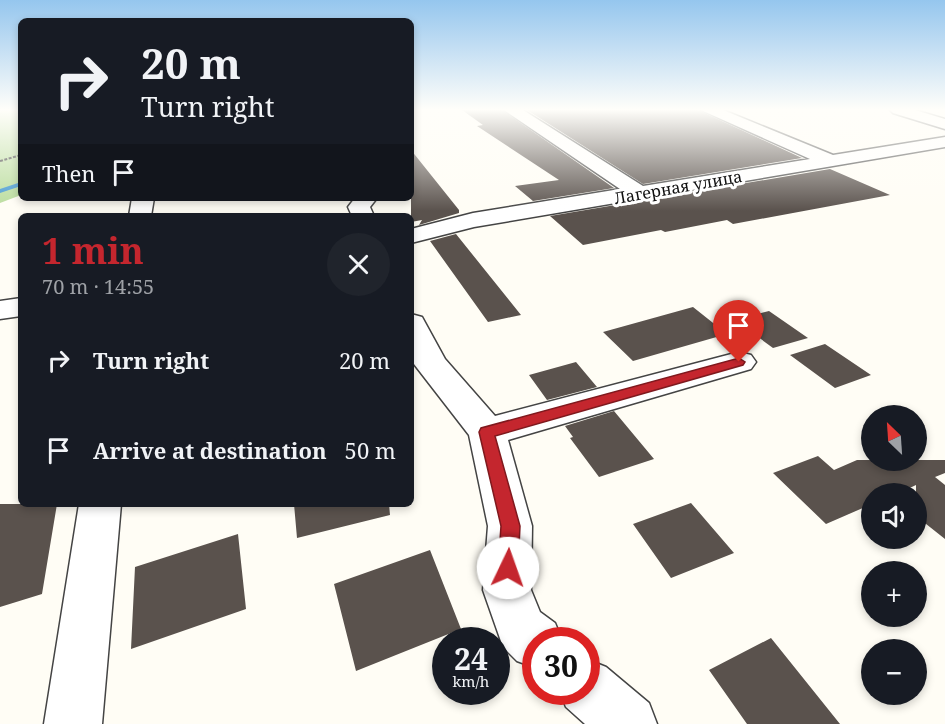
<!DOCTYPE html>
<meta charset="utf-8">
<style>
:root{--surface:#171b24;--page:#20242c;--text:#f1f3f6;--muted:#9ea1a6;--accent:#c4262e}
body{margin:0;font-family:"Noto Serif",serif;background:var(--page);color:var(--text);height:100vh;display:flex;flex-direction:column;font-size:22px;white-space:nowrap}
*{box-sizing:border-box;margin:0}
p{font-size:20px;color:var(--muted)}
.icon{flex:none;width:33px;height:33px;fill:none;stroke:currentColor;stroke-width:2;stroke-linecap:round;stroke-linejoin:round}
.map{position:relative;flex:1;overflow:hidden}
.details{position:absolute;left:18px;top:213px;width:396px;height:294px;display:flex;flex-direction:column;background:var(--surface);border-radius:9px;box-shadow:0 3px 9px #0003}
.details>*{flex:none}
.banner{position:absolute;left:18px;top:18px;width:396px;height:183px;border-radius:9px;box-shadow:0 3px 9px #0003;background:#171b24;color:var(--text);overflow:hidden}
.needle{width:39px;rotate:335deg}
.tools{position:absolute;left:861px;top:405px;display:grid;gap:12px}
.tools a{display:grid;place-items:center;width:66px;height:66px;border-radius:50%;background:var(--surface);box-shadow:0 3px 9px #0003;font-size:30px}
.speed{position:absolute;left:432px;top:627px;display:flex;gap:12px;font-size:30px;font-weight:700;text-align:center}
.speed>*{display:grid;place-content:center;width:78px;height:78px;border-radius:50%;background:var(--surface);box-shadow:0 3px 9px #0003;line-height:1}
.speed small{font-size:15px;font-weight:400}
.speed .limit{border:9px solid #d22;background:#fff;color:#111}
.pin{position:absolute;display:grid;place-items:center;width:51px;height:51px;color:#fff;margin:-62px -26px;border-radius:50% 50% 50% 0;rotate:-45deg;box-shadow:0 0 6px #0007}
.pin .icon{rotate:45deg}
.me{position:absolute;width:66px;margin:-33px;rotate:3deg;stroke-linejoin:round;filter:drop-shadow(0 0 4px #0008)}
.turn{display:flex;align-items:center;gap:21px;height:126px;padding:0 24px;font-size:27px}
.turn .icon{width:78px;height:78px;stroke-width:2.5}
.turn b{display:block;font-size:42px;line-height:51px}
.then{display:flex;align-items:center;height:57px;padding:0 24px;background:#0003;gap:12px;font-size:22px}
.round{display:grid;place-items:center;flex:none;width:63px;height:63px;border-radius:32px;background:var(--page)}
.head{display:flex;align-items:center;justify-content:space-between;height:102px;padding:0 24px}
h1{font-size:36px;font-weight:700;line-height:45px;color:var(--accent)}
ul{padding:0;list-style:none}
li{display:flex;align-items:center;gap:18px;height:90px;padding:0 24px}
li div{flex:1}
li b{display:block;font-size:22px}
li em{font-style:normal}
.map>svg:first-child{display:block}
.forest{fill:#b9dc9c}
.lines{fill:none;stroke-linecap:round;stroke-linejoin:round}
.stream{fill:#3f96cf;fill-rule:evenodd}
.building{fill:#5a524d}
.street-casing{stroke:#444;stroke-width:3}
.path{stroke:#333;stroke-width:2;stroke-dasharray:3 1.5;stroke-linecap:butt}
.street{fill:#fff;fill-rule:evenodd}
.route{fill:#c4262e;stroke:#7f191e;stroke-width:1.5}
.labels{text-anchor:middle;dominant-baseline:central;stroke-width:6;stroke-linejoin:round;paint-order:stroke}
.far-street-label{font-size:16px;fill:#111;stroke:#fff}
</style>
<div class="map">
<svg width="945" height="724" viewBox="0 0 945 724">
<rect width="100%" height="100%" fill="#fffdf5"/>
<!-- forest -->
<path class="forest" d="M0 110H21V195L0 203Z"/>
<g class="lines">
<!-- stream -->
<path class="stream" d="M21 182V186L0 193V189Z"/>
</g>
<!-- building -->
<path class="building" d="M462 110H502L614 188 533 201 515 186 559 180 477 126 483 125Z
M527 110H698L802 158 643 184Z
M411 150 459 210V213L419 225 422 220 411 222Z
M830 169 890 195 733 224 727 220 665 232 661 230 583 245 550 216Z
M456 234 521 315 488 322 430 241Z
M693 307 727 334 633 361 603 332Z
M769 311 808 338 773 348 735 320Z
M825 344 871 375 835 388 790 355Z
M576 362 597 387 547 400 529 375Z
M614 411 654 459 599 477 570 438 573 437 565 426Z
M818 456 834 470 857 460H945V473L935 477 945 485V539L916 516V485L897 494H872V504L826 524 773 473Z
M691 503 734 553 671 578 633 524Z
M0 504H57L42 594 0 607Z
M294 504H389L390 515 297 538Z
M238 534 246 609 131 649 135 567Z
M430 550 461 629 356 671 334 584Z
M771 638 840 724H747L709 670Z"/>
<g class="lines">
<!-- street casing -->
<g class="street-casing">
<path id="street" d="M504 110H523L643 186 810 159 701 110H723L833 155 945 137V147L474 227 411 243V229L473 213 620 189Z
M890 110H915L945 119V129L893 113Z
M132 198H154L151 216H129Z
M355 198H377L370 207 374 216H352L348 207Z
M21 298V316L0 319V301Z
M411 314 422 317 445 359 495 416 739 352 751 355 756 362 751 369 508 440 532 526 531 590 540 612 555 623 562 640H536V668L517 661 503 647 483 590 488 526 469 435 414 364 411 356Z
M79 504H121L102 724H44Z
M586 659 606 667 649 703 657 724H585L566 707 560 692H586Z"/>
</g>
<!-- path -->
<path class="path" d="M0 161 21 155"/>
<!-- street -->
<use href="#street" class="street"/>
</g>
<!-- sky -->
<linearGradient id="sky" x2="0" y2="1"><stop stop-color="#95c6ee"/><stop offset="0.52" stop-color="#fffefa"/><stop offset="1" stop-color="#fffefa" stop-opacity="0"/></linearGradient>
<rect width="945" height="211" fill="url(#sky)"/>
<!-- route -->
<path class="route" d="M739 358 745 362 743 365 495 436 520 526 518 568 515 575 508 577 501 575 498 568 501 526 479 432 481 428Z"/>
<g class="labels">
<!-- far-street labels -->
<g class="far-street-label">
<text transform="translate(678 187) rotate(-10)">Лагерная улица</text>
</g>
</g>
</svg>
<div class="tools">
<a><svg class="needle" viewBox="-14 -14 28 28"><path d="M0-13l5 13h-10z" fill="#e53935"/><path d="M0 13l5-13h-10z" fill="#9ea1a6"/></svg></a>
<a><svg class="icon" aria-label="sound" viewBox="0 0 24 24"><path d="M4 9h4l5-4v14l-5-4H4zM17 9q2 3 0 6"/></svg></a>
<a>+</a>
<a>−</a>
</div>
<div class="speed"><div>24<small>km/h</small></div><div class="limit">30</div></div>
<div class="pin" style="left:739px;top:362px;background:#d93025"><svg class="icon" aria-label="arrive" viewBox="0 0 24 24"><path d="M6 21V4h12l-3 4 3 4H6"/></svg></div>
<svg class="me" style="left:508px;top:568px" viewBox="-20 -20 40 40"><circle r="19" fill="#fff"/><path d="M0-13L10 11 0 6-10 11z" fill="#c4262e"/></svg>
<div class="banner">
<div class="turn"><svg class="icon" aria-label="right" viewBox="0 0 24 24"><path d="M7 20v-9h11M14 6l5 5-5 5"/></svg><div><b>20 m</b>Turn right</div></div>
<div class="then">Then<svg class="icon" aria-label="arrive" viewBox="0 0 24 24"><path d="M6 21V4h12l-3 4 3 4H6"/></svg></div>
</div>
<section class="details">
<div class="head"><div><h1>1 min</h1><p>70 m · 14:55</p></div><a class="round"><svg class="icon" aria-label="close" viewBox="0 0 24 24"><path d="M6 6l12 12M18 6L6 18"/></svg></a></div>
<ul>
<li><svg class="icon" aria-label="right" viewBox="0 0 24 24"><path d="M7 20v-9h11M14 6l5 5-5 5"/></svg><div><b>Turn right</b></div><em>20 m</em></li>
<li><svg class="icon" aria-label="arrive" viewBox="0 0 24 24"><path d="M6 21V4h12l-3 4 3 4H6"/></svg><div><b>Arrive at destination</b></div><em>50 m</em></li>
</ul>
</section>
</div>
